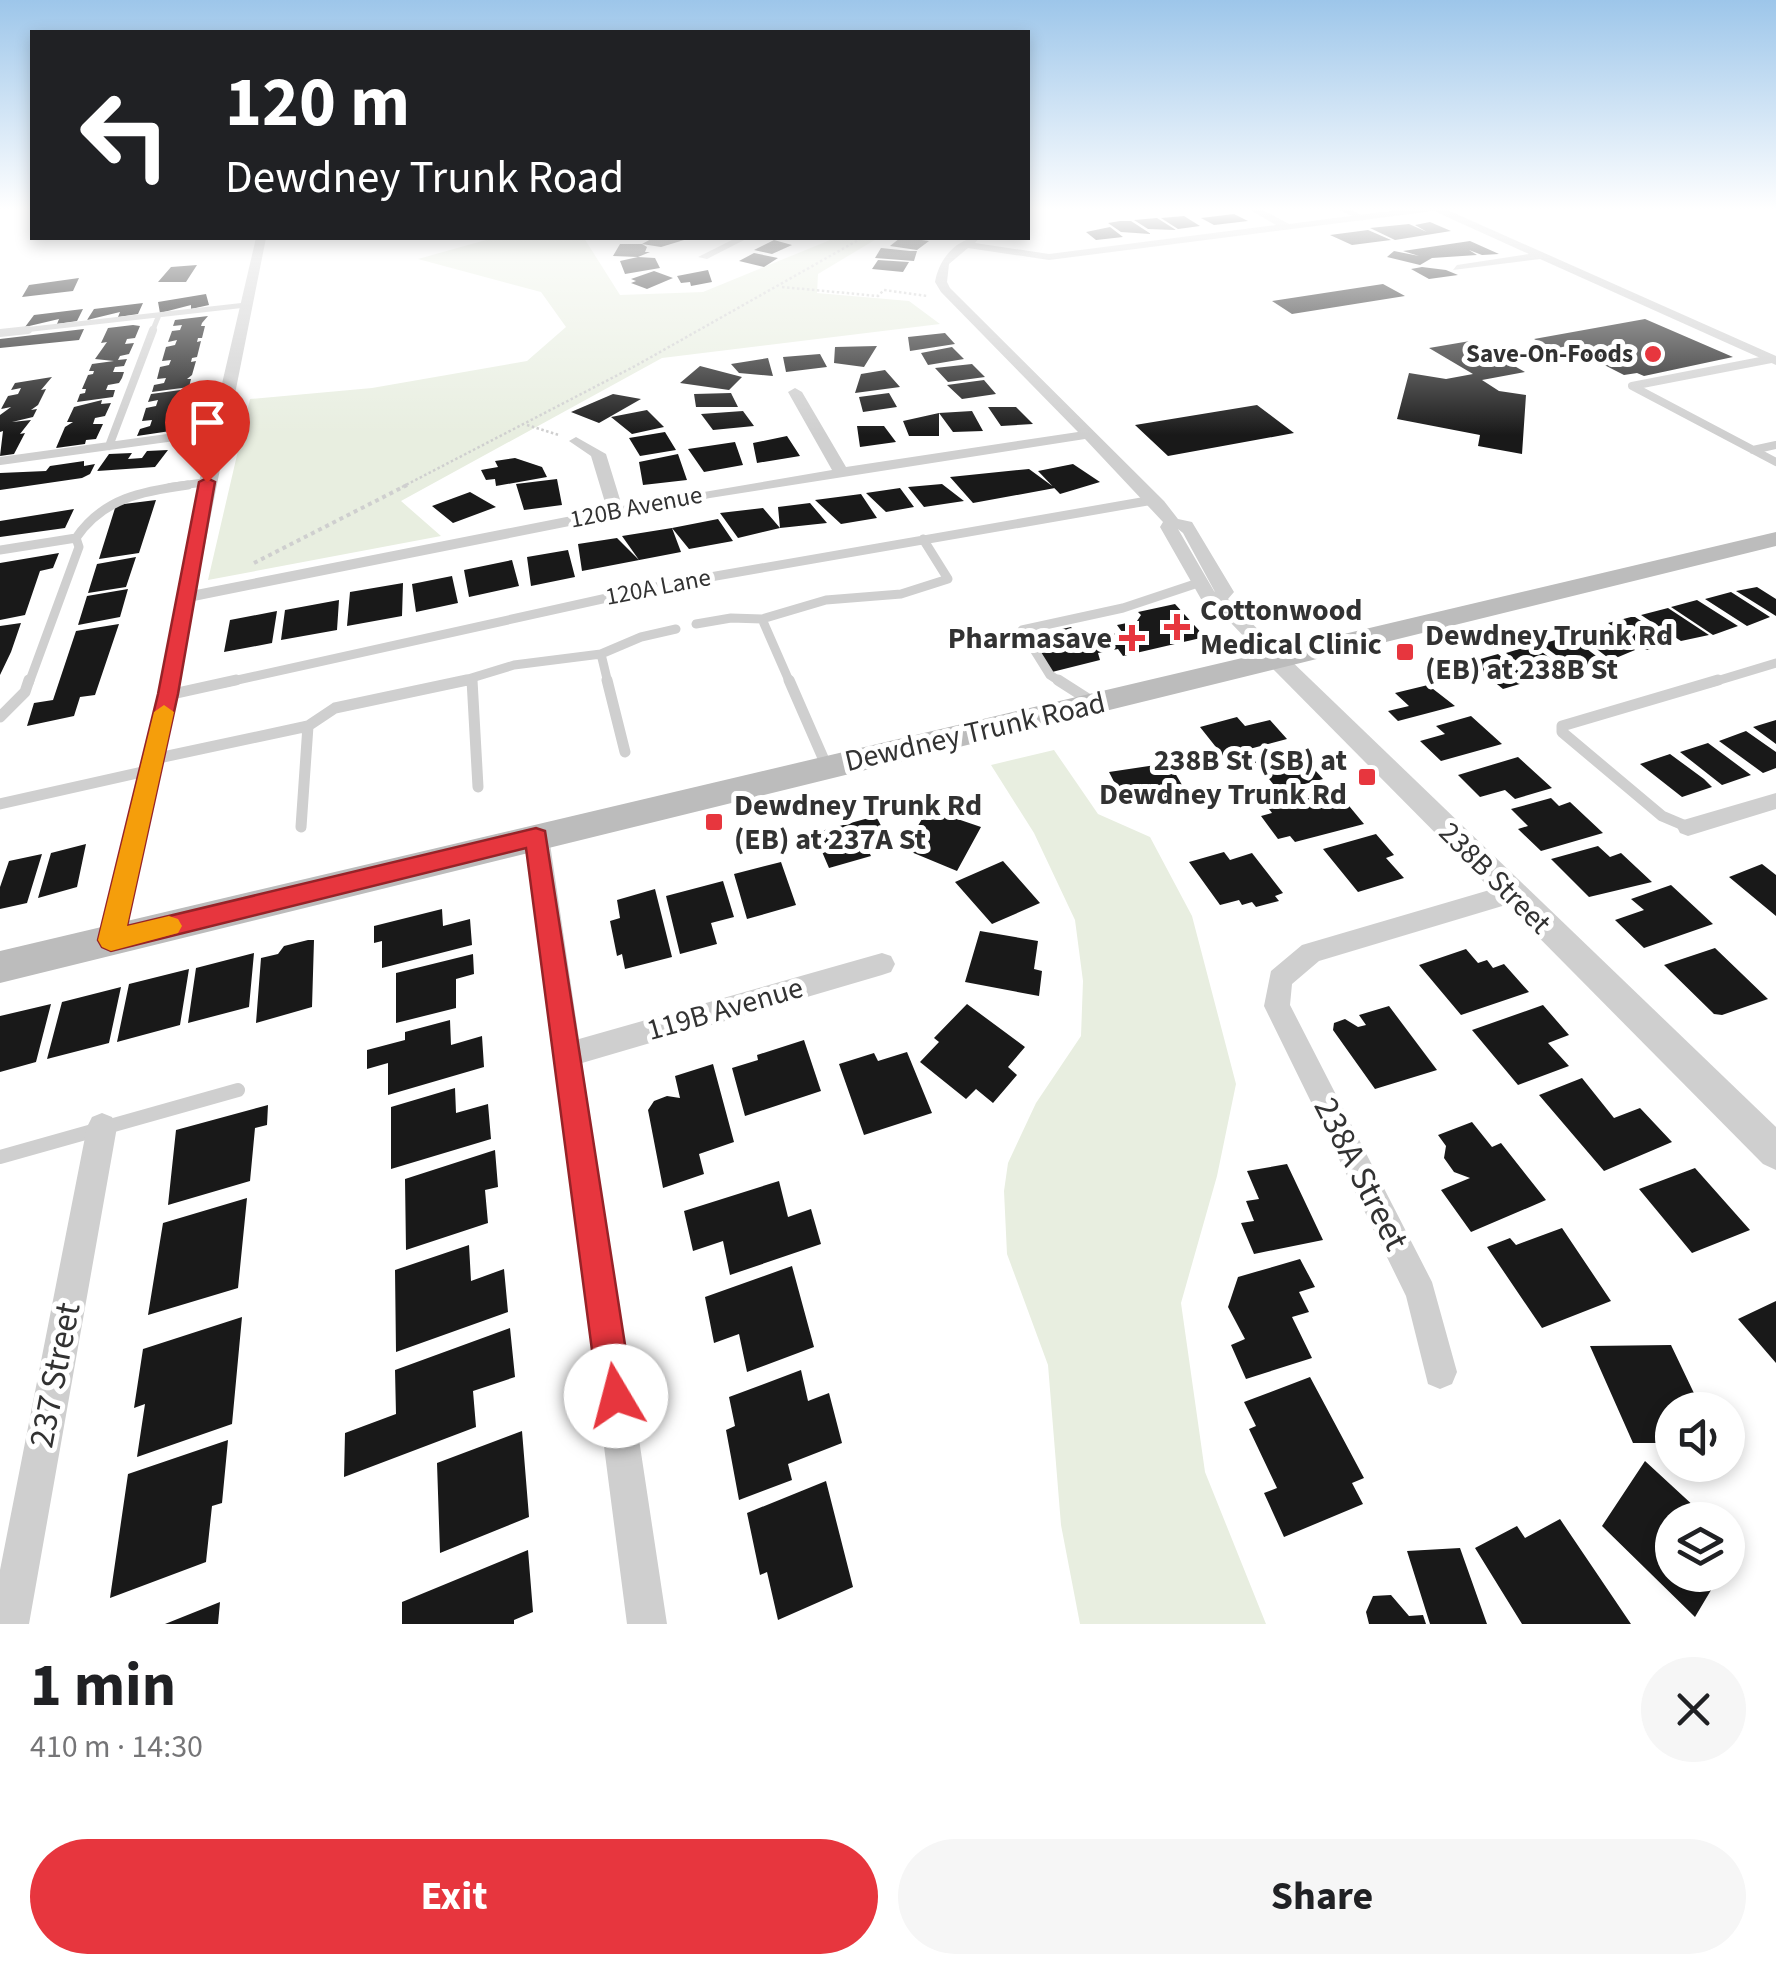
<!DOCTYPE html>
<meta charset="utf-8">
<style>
:root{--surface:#fff;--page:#f6f6f6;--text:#202124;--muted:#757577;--accent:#e7363e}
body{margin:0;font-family:"Source Sans 3",sans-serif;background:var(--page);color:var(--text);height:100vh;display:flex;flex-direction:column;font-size:38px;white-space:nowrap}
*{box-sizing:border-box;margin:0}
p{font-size:32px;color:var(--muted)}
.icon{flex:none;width:55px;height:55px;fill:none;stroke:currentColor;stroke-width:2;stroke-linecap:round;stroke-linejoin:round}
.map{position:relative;height:1624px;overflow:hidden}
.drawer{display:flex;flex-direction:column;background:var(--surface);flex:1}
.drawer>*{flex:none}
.hud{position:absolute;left:30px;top:30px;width:1000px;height:210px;border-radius:0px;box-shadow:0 5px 15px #0003;background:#202124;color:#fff;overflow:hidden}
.buttons{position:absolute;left:1655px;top:1392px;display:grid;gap:20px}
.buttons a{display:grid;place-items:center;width:90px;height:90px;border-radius:50%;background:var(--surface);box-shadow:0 5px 15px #0003;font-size:50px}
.pin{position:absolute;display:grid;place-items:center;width:85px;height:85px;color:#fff;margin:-102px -42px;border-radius:50% 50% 50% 0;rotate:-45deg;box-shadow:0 0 10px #0007}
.pin .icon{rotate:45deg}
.me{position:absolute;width:110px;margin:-55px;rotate:352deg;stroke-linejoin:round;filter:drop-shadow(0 0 8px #0008)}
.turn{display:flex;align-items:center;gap:35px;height:210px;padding:0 30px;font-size:45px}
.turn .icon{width:130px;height:130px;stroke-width:2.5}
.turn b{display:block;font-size:70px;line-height:85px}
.round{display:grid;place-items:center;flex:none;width:105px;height:105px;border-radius:52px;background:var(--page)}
.headline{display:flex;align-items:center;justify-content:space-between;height:170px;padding:0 30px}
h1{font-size:60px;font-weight:700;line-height:75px}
.cta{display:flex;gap:20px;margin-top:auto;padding:20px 30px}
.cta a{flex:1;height:115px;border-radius:60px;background:var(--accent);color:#fff;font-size:40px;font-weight:700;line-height:115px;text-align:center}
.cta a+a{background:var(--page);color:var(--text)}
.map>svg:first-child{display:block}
.green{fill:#e8eee0}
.building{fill:#191919}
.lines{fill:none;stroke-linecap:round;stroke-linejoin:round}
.path-far1{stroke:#cfcfcf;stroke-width:2.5;stroke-dasharray:2.5 2.5;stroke-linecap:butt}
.path{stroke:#cfcfcf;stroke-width:4;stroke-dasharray:4 4;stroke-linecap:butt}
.service-far4{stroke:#cfcfcf;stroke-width:5}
.service-far3{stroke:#cfcfcf;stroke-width:8}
.service-far2{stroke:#cfcfcf;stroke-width:9}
.service-far1{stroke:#cfcfcf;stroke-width:11}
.service{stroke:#cfcfcf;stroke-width:14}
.minor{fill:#cfcfcf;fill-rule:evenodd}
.tertiary{fill:#cfcfcf;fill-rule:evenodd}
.secondary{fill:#bcbcbc;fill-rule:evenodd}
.route{fill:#e7363e;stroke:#962328;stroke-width:2.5}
.slow{fill:#f59e0b}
.poi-dot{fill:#e7363e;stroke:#fff;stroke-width:4}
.labels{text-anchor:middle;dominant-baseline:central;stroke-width:10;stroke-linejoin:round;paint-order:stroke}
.far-poi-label{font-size:25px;font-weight:bold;fill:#323232;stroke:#fff;text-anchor:end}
.far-street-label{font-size:25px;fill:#323232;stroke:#fff}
.poi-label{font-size:30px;font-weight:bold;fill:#323232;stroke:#fff;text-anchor:start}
.street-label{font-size:30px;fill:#323232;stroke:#fff}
.near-street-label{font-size:35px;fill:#323232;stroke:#fff}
</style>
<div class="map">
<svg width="1776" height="1624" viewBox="0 0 1776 1624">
<rect width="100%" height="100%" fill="#fff"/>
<!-- green -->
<path class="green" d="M493 238H584L620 295 703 292 835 238H878L818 274 817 293 909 301 940 324 662 358 401 501 441 536 208 580 250 399 372 388 527 361 566 327 541 292 418 259Z
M1054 750 1098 814 1150 837 1192 916 1236 1084 1217 1176 1181 1303 1205 1472 1266 1624H1080L1061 1525 1048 1365 1007 1254 1004 1191 1008 1163 1036 1103 1081 1036 1083 981 1075 920 1034 833 991 765Z"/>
<!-- building -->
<path class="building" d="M1234 214 1248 221 1214 225 1201 218Z
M1184 216 1200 226 1178 229 1161 218Z
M1157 218 1176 230 1148 229 1134 220Z
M1120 221H1131L1151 234 1121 232 1108 223Z
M1430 222 1451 231 1395 240 1370 228 1409 224 1427 232 1415 225Z
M1110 227 1123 237 1096 240 1086 232Z
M1368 230 1391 240 1352 245 1330 235Z
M653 238 684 240 661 247 642 244 647 247 645 252H650L638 257 655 258 660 268 625 274 620 261 638 257 613 256 620 244H642Z
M900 238H907L929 241 917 250 890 246Z
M774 240 792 245 772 254 754 250Z
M1470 241 1499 254 1482 255 1469 250 1477 255 1432 258 1420 265 1387 257 1394 251 1419 256 1403 251Z
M881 248 910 251H917L914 261 875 258Z
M754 253 778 258 764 267 739 261Z
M878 260 909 262 903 272 872 269Z
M197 265 186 282H158L171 267Z
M1422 267 1446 270 1458 275 1429 279 1411 269Z
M708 270 712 282 691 286 690 282 681 283 677 276Z
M654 271 673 278 647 289 631 283 636 281 631 279Z
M79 278 73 291 22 297 29 285Z
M1383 284 1405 296 1292 314 1272 301Z
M206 294 209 305 191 309V305L160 313 158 302Z
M143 303 138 314 118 317 120 312 87 320 94 309Z
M83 309 77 321 57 324 59 319 25 327 34 315Z
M208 316 202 323 201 326H205L202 338H198L197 342 201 341 197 357 192 358 191 362 196 361 192 375 187 379H191L189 387 152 392 154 385 164 383 166 378 157 379 160 367 169 365 171 360 162 361 166 347 175 345 177 340 168 342 172 331 180 330 182 325 173 326 175 320Z
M1645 319 1733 357 1644 376 1637 373 1624 375 1567 346 1553 349 1534 339Z
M133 325 140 326 135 338 127 339 125 344 134 343 129 354 120 356 118 360 127 359 124 366 115 367 113 372H124L122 378 119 383 108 385 106 390H115L113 397 77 402 80 394 85 393 86 389H82L88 375 93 374 94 371H89L92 364 114 361 95 359 107 342 101 343 108 328Z
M84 329 79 340 0 348V339Z
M945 333 955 344 910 351 908 337Z
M1470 341 1525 372 1482 380 1499 391 1526 395 1522 454 1478 446 1480 435 1397 419 1409 373 1446 379 1473 374 1429 348Z
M877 346 864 367 834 363 835 347Z
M952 347 964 359 928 365 921 353Z
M820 354 827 367 786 372 783 357Z
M768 358 773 376 739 373 731 364Z
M972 364 985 377 948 382 935 368Z
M700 366 742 377 729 390 680 383Z
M885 370 900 387 855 393 861 374Z
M52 377 41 390 46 389 38 405 31 410 37 409 33 417 12 422 31 420 20 434 25 433 14 454 0 456 3 431 0 432V415L11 407 1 409 8 396 18 394 21 388 11 390 15 383Z
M984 380 996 394 962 399 947 385Z
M188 389 185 397 180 398 179 402 185 401 180 416 176 417 174 422 179 421 177 430 137 436 140 429 150 426 152 420 142 421 146 408 156 406 158 400 148 402 151 394Z
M731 393 738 407H696L694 394Z
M889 393 897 407 863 412 859 397Z
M613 394 641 399 599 423 571 412Z
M102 400 101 404 111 403 105 416 95 418 93 424H103L96 439 86 440 85 444 56 448 65 427 73 422H67L74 407Z
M1257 405 1294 433 1168 456 1135 425Z
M988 407H1016L1033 424 1001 426Z
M647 410 664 427 632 434 611 417Z
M743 411 754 426 713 430 701 414Z
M972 411 983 431 953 432 939 413V436H909L903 421 939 413Z
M857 426H884L896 442 860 447Z
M665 432 676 450 640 456 629 438Z
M787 436 800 456 757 463 753 443Z
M735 442 743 465 704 472 688 449Z
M168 450 155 467 97 471 109 454 132 453 128 459 142 458 147 451Z
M678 454 687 480 643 485 639 462Z
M515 458 542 467 547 477 496 486 495 479 486 480 481 470 498 467 495 461Z
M84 461V466L95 464 90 474 82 478 0 490V473L46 471 50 466Z
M1073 464 1100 482 1060 494 1038 471Z
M1029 469 1055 488 973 503 950 477Z
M557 479 562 505 524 510 516 484Z
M942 484 964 501 924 507 908 487Z
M900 488 914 507 886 512 866 493Z
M470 492 496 507 453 523 432 506Z
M861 494 877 518 841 524 815 500Z
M156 500 139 553 99 559 116 505Z
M810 503 827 523 780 528 778 507Z
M763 508 780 528 738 538 720 513Z
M74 509 65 528 0 537V521Z
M718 519 733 541 689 549 672 528Z
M672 528 681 552 582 571 578 544 617 538 639 560 622 536Z
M568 550 575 577 531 586 527 557Z
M59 553 53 568 40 571 25 615 0 620V563Z
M136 557 126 587 88 593 97 564Z
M512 560 519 586 469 597 464 570Z
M452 576 458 603 416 612 412 584Z
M403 583 402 616 347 626 350 592Z
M1757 587 1776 599V616L1736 591Z
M128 589 120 617 78 625 87 596Z
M1731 592 1770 617 1747 626 1705 599Z
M339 600 337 630 281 640 285 610Z
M1697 600 1738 626 1713 635 1671 607Z
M1175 604 1205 637 1123 656 1118 649 1098 653 1100 660 1052 672 1037 650 1049 648 1039 634 1071 627 1082 641 1122 632 1117 625 1137 621 1141 615 1138 612Z
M1668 608 1709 635 1681 641 1641 615Z
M277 611 272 643 224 652 230 620Z
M1631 617H1635L1676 644 1646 650 1608 623Z
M21 623 11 652 0 675V626Z
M119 624 95 695 80 697 74 716 27 726 34 703 53 700 76 631Z
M1602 627 1609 629 1635 650 1611 660 1577 634Z
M1570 636 1604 662 1572 667 1541 644Z
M1533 645 1564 669 1539 679 1506 653Z
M1498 654 1527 678 1519 680 1523 683 1503 689 1470 662Z
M1428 685 1455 706 1398 721 1388 711 1409 706 1395 693Z
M1471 716 1502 744 1441 761 1420 741 1445 734 1436 726Z
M1237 717 1245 726 1270 720 1287 739 1223 756 1200 727Z
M1776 720V744L1753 727Z
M1746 731 1776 752V768L1763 773 1719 741Z
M1708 743 1751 775 1722 785 1680 752Z
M1297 750 1323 779 1279 791 1254 761Z
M1670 754 1704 779 1712 787 1682 797 1640 764Z
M1518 757 1552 788 1515 799 1505 790 1480 797 1458 775Z
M1169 763 1188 795 1126 805 1109 772Z
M1309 798 1317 808 1345 801 1364 824 1295 842 1290 836 1278 839 1261 816 1272 813 1269 809Z
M1551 798 1559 806 1570 802 1603 833 1541 851 1518 829 1528 826 1511 809Z
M928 809 981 827 957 871 904 849Z
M876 816 891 845 869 852 871 856 829 868 814 833Z
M1376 834 1394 855 1386 858 1404 878 1358 892 1323 849Z
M86 844 77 887 38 898 51 853Z
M1598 846 1610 857 1621 853 1652 882 1589 897 1551 859Z
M1224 852 1230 860 1252 853 1283 893 1275 896 1279 901 1256 907 1252 902 1242 905 1239 900 1220 905 1189 862Z
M42 854 27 903 0 909V887L9 861Z
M1003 861 1040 903 992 924 955 882Z
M781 862 796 905 747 919 734 874Z
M1762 864 1776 875V916L1729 877Z
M723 881 734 917 711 923 717 944 680 954 666 896Z
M1671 885 1713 924 1644 948 1615 920 1644 910 1631 899Z
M655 889 672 957 625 969 622 954 617 956 610 921 620 918 617 900Z
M442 909 443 926 470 919 472 945 382 968V941L374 943V926Z
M980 931 1038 941 1034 969 1042 971 1039 996 965 982Z
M308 940H314L312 1007 256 1023 261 958 278 954 284 946Z
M1715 948 1768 999 1722 1015 1714 1014 1664 965Z
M1466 949 1478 963 1487 960 1493 968 1504 964 1529 992 1461 1015 1419 965Z
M254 953 249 1007 188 1023 196 968Z
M473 954 474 974 456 979V1008L396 1023V973Z
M189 969 180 1025 117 1042 129 984Z
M121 987 109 1043 47 1059 62 1002Z
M51 1004 36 1062 0 1072V1016Z
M967 1004 1025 1047 1008 1067 1017 1075 993 1103 976 1089 966 1099 920 1062 939 1042 934 1038Z
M1543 1005 1569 1035 1548 1043 1569 1066 1518 1085 1472 1030Z
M1389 1006 1437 1070 1375 1089 1333 1030 1334 1023 1345 1019 1358 1027 1366 1025 1359 1015Z
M450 1020 451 1045 482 1036 484 1067 388 1095V1063L367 1069V1050L405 1040V1032Z
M804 1040 821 1091 745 1116 732 1068 758 1060 757 1055Z
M907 1052 932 1113 864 1135 839 1064 874 1053 878 1061Z
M713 1064 734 1142 699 1154 704 1174 663 1188 648 1110 654 1101 667 1096 680 1098 675 1076Z
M1582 1078 1614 1118 1640 1108 1672 1142 1604 1171 1539 1095Z
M455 1088 456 1113 488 1104 491 1139 391 1169V1107Z
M268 1105 267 1125 255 1128 250 1181 168 1205 176 1130Z
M1472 1122 1492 1147 1501 1143 1546 1200 1471 1232 1441 1190 1470 1178 1454 1172 1444 1158 1446 1146 1438 1135Z
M495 1150 498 1187 485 1190 488 1223 406 1250 405 1179Z
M1287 1164 1323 1240 1254 1254 1241 1223 1254 1221 1246 1201 1259 1199 1247 1171Z
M1695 1168 1750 1230 1692 1253 1639 1189Z
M779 1181 788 1217 811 1209 821 1244 730 1275 723 1241 693 1251 684 1211Z
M247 1198 238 1288 148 1315 163 1223Z
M1562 1228 1611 1301 1542 1328 1487 1247 1510 1238 1516 1245Z
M469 1245 471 1281 504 1269 508 1312 396 1352 395 1270Z
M1300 1259 1315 1287 1299 1292 1309 1312 1292 1317 1312 1358 1246 1379 1231 1345 1245 1339 1228 1307 1238 1277Z
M792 1266 814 1347 747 1372 739 1334 714 1343 705 1297Z
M1776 1301V1363L1738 1319Z
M242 1317 232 1424 137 1457 145 1404 134 1408 143 1349Z
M510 1328 515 1377 473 1391 476 1427 344 1477 345 1433 396 1414 395 1370Z
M1671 1345 1702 1410H1672V1443H1633L1590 1346Z
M801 1370 808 1401 829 1393 842 1443 788 1464 792 1480 739 1500 726 1430 735 1426 729 1397Z
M1310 1377 1364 1478 1352 1483 1363 1504 1284 1537 1264 1493 1277 1488 1249 1429 1256 1426 1244 1402Z
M522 1431 529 1517 440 1553 437 1463Z
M228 1440 222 1503 212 1506 206 1562 110 1598 128 1474Z
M1645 1461 1709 1520H1672V1575H1720L1695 1617 1602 1526Z
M826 1481 853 1587 778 1620 767 1572 760 1575 747 1513Z
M1560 1519 1631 1624H1522L1475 1548 1517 1526 1525 1538Z
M1460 1548 1487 1624H1430L1407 1551Z
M528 1550 533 1612 514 1620V1624H402V1602Z
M1391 1595 1409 1616 1423 1615 1426 1624H1369L1366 1612 1373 1596Z
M220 1602 218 1624H165Z"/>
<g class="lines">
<!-- path-far1 -->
<path class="path-far1" d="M782 287 878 296 884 290 927 296
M527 425 559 435
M402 487 637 365 862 238"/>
<!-- path -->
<path class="path" d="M254 563 407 485"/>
<!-- service-far4 -->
<path class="service-far4" d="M1341 208 1362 218
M6 332 246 305
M152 332 159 315"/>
<!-- service-far3 -->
<path class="service-far3" d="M0 333 28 330
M1771 359 1632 386 1776 462
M109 446 153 330
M1753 450 1776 445
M0 461 218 431
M170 487 207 482"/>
<!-- service-far2 -->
<path class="service-far2" d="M0 550 76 538C103 498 143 491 188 485
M696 624 731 618 762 619
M601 654 608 683
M29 683 79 547 76 538
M224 683 670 584 1153 500
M455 683 514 665 601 654 641 637 676 629
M790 683 762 619 826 600 901 594 948 579 923 539
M1062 683 1050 675 1022 630 1123 608 1198 583
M1710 683 1776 663"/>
<!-- service-far1 -->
<path class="service-far1" d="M472 680 478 787
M607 680 625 752
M789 680 827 767
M1058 680 1094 703
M168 695 236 680
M0 717 25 692 29 680
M154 759 308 726 335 708 467 680
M0 804 151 770
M301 827 308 726
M1688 827 1662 816 1562 732V726L1718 680"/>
<!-- service -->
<path class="service" d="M0 1157 238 1090"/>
<!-- minor -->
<path class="minor" d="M1247 208H1259L1289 224 1413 208H1443L1776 356V365L1540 259 1453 270 1457 265 1529 254 1434 211 1049 260 968 248 949 264 947 282 950 288 1164 501 1178 519 1192 522 1234 592 1228 599 1283 655 1286 659 1283 663H1269L1212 603 1201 599 1160 527 1163 522 1085 439 710 498 194 601 178 695 124 940 120 947 111 950 102 947 98 940 158 695 199 482 256 238H266L196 590 607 509 591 456 569 441 576 437 606 454 622 506 832 470 788 392 795 388 802 392 846 467 1078 432 941 292 935 282C939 259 956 238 979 238L975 243 1049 254 1276 225ZM1178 529 1183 533 1215 592 1214 591Z
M736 238H748L707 259 698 257Z
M1776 793V809L1688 836 1680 833 1677 827 1680 821Z
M537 828 545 831 549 837 579 1039 882 953 891 956 895 964 891 972 882 975 582 1063 667 1624H627L525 837 529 831Z
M1510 884 1519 887 1522 894 1519 901 1319 961 1292 984 1290 1005 1432 1282 1457 1372 1452 1384 1440 1389 1428 1384 1406 1296 1264 1006 1271 971 1302 945Z
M102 1113 112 1117 117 1127 29 1624H0V1570L87 1127 92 1117Z"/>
<!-- tertiary -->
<path class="tertiary" d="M1276 651 1284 654 1776 1127V1170L1763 1164 1268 664 1264 659 1268 654Z"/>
<!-- secondary -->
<path class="secondary" d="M1776 532V546L0 983V951Z"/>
</g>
<!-- sky -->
<linearGradient id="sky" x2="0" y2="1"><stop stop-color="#9dc6ea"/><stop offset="0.48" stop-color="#fff"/><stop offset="1" stop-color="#fff" stop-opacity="0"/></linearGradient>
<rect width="1776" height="435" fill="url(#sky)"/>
<!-- route -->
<path class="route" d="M207 478 215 482 178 694 127 926 536 828 545 831 633 1396 628 1408 616 1413 603 1408 598 1396 526 848 111 951 102 947 98 940 158 694 199 482Z"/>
<!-- slow -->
<path class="slow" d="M164 705 174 712 127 926 169 916 178 919 182 926 178 933 111 951 102 947 98 940 154 712Z"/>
<!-- markers -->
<g class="poi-dot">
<circle cx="1653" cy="354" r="10"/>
<path d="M1172 612h10v10h10v10h-10v10h-10v-10h-10v-10h10z"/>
<path d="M1127 623h10v10h10v10h-10v10h-10v-10h-10v-10h10z"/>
<rect x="1395" y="642" width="20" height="20" rx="5"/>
<rect x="1357" y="767" width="20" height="20" rx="5"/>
<rect x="704" y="812" width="20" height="20" rx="5"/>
</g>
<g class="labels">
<!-- far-poi labels -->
<g class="far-poi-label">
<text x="1633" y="354">Save-On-Foods</text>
</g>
<!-- far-street labels -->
<g class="far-street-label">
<text transform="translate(636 507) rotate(-11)">120B Avenue</text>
<text transform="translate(658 587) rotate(-11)">120A Lane</text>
</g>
<!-- poi labels -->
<g class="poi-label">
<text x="1200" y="610">Cottonwood<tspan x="1200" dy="34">Medical Clinic</tspan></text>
<text x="1425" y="635">Dewdney Trunk Rd<tspan x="1425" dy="34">(EB) at 238B St</tspan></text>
<text x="1112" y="638" text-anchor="end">Pharmasave</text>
<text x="1347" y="760" text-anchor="end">238B St (SB) at<tspan x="1347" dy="34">Dewdney Trunk Rd</tspan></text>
<text x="734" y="805">Dewdney Trunk Rd<tspan x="734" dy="34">(EB) at 237A St</tspan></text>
</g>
<!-- street labels -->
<g class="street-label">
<text transform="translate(975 732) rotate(-13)">Dewdney Trunk Road</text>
<text transform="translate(1495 878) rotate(45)">238B Street</text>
<text transform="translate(725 1009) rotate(-16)">119B Avenue</text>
</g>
<!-- near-street labels -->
<g class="near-street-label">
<text transform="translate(1361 1174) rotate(63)">238A Street</text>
<text transform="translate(55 1375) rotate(-79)">237 Street</text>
</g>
</g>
</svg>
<div class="buttons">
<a><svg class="icon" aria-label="sound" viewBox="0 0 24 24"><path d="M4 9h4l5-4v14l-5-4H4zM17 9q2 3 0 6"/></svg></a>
<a><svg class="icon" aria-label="layers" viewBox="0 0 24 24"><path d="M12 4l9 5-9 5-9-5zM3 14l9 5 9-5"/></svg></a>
</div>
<div class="pin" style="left:207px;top:482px;background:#d93025"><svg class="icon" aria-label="arrive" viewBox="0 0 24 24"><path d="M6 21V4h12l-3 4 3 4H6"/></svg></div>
<svg class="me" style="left:616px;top:1396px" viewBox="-20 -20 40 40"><circle r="19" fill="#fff"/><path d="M0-13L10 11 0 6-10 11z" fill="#e7363e"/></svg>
<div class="hud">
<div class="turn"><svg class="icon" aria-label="left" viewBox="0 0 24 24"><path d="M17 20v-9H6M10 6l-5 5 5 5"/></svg><div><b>120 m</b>Dewdney Trunk Road</div></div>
</div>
</div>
<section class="drawer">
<div class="headline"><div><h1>1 min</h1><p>410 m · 14:30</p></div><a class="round"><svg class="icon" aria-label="close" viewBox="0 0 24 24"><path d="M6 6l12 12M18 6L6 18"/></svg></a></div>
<div class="cta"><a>Exit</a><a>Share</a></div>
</section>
